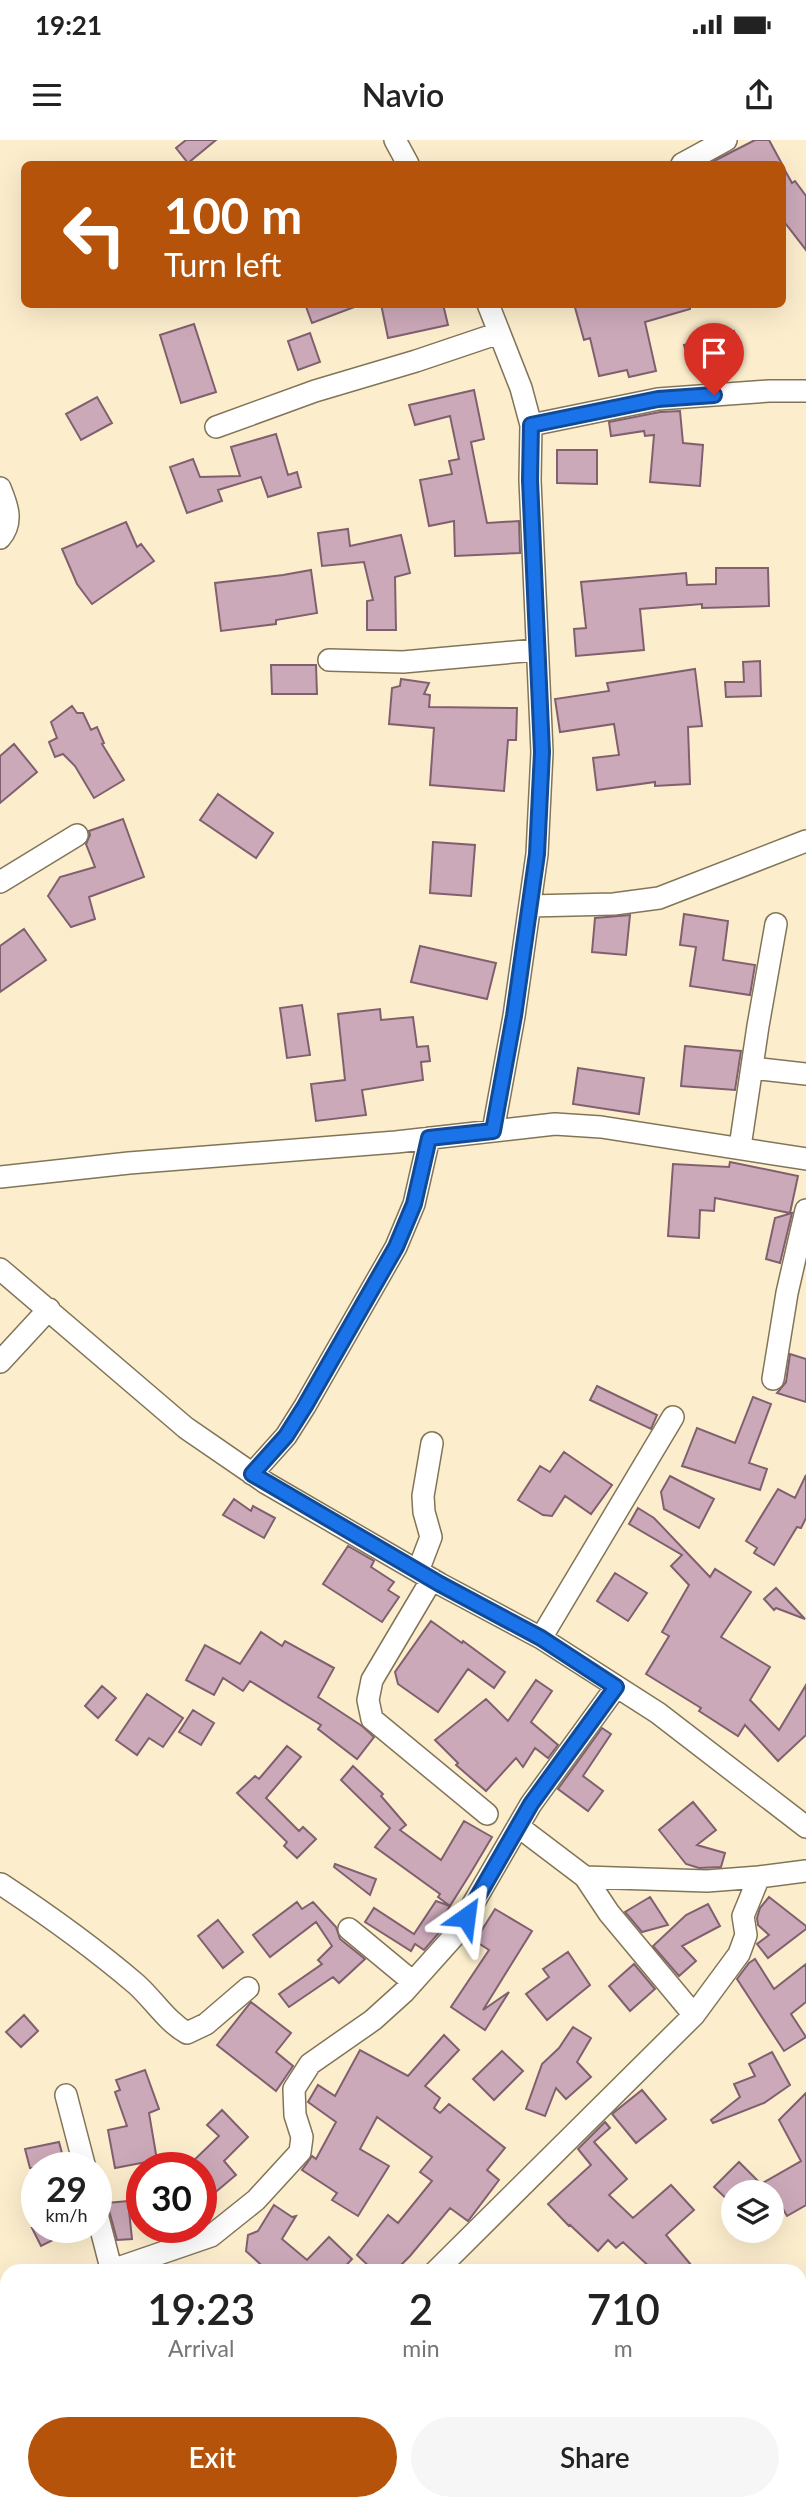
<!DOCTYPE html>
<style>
:root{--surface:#fff;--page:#f6f6f6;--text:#222;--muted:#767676;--accent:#b45309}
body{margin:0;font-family:Lato,sans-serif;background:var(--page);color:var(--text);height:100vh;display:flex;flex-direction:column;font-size:26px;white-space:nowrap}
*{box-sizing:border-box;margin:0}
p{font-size:23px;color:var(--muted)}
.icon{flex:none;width:38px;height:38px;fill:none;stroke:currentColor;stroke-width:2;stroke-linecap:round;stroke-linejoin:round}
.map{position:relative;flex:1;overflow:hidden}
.details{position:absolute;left:0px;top:2124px;width:807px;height:247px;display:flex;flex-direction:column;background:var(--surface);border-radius:21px 21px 0 0;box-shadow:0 7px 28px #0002}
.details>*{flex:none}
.guide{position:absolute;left:21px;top:21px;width:765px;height:147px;border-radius:10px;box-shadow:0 7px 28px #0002;background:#b45309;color:#fff;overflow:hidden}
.controls{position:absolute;left:721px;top:2040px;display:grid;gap:14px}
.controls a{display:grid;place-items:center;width:63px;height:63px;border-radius:50%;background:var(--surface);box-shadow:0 7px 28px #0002;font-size:35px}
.speed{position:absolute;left:21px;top:2012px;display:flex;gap:14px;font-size:35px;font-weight:700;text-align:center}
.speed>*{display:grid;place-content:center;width:91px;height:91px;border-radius:50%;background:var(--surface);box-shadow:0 7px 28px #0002;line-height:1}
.speed small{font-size:18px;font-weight:400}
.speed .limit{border:10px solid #d22;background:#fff;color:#111}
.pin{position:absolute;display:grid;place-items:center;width:60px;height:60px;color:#fff;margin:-72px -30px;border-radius:50% 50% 50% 0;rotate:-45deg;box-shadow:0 0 7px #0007}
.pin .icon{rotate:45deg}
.me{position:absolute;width:77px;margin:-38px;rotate:31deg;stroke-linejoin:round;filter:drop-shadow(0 0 5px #0008)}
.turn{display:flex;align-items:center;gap:24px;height:147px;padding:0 28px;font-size:32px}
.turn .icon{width:91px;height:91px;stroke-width:2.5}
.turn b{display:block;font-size:49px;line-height:60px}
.eta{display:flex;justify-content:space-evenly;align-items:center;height:119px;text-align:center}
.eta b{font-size:42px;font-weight:600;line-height:49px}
.cta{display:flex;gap:14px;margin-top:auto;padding:14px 28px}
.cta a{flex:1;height:80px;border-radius:42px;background:var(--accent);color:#fff;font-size:28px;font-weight:600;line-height:80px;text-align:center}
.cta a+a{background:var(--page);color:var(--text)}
.status{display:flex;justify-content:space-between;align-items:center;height:49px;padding:0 35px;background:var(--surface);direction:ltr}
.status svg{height:19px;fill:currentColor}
header{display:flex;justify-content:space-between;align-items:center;height:91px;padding:0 28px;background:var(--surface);font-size:32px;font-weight:600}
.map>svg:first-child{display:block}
.building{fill:#cca9b9;stroke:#80606f;stroke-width:2}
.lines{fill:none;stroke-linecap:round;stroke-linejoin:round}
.minor-casing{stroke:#827557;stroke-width:24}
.minor{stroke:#fff;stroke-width:21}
.route-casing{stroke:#114b97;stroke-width:18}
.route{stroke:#1a73e8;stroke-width:12}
</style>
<div class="status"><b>19:21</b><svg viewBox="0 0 49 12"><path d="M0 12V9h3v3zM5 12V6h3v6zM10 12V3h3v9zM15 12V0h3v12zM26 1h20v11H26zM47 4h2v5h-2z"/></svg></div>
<header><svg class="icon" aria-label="menu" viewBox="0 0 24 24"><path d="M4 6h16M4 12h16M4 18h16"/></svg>Navio<svg class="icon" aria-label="share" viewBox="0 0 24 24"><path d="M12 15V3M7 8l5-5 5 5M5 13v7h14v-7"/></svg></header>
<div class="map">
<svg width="806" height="2371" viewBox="0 0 806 2371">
<rect width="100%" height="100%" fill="#fceecd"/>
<!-- building -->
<path class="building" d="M186 0H216L188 23 176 8Z
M755 0H769L782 24H708Z
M782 25 792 43 795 41 806 56V110L782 79Z
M305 164H357V166L312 183Z
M381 164H443L448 185 388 198Z
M574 164H690V169L645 182 656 231 629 237 627 230 599 236 590 198 584 200Z
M194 184 216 252 181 263 160 195Z
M734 191 741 215 691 229 684 205Z
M310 193 320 222 298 230 288 201Z
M474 250 484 299 471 302 487 383 519 381 520 413 455 416 454 381 429 386 420 340 452 334 449 321 459 319 450 276 415 285 409 265Z
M97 257 112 283 81 300 66 274Z
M680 271 683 303 703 305 700 346 650 342 654 295 645 296 644 291 611 296 609 282 660 272Z
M276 294 288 335 297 332 301 347 268 357 261 337 218 350 222 361 187 373 170 327 193 319 200 337 240 336 231 307Z
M557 310H597V344L557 343Z
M126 382 137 407 141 404 154 421 92 464 77 444 62 409Z
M348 389 350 406 401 395 410 433 395 437 396 490H367V461L373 460 364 422 322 426 318 393Z
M716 428H768L769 466 702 468V464L640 469 644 510 576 516 574 489 586 488 581 442 686 433 687 445 716 444Z
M311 430 317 473 276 480V484L221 491 215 443 283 435Z
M760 521 761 556 726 557 725 542H744L743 522Z
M271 525H316L317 554H272Z
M695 529 702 586 688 587 690 644 655 646V642L597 650 593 618 619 615 614 584 560 592 555 559 609 551 607 543Z
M401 539 429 543 424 554 430 555 429 567 517 568 516 600H508L504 651 430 645 434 588 389 584 392 548 400 546Z
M72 566 77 573H83L91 590 97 587 104 603 102 604 124 640 94 658 75 626 63 614 55 617 49 602 57 598 51 582Z
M14 604 37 632 0 663V616Z
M218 654 273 693 256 718 200 680Z
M123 679 144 737 89 757 95 779 71 787 48 756 60 737 95 727 86 704 90 695 89 691Z
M433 702 475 705 471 756 430 753Z
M684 774 728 781 723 820 755 825 750 855 690 846 696 807 680 805Z
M630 775 626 815 592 812 595 778Z
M24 789 46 820 0 852V806Z
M420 806 496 823 487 859 411 842Z
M302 865 310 915 287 918 280 868Z
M380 869 381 880 413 877 417 907 428 906 430 921 421 922 423 940 362 950 366 975 316 981 311 944 345 940 338 874Z
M685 906 741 911 735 950 681 946Z
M578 928 644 938 639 974 573 964Z
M730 1022 798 1036 790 1073 715 1058 714 1071 700 1070 699 1098 668 1096 673 1024 729 1027Z
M792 1073 780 1123 766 1119 775 1078Z
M790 1214 806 1219V1262L777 1253 786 1242Z
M597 1246 657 1275 651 1289 590 1260Z
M753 1257 771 1264 749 1323 767 1329 760 1350 682 1326 697 1288 735 1303Z
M564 1312 612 1345 591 1374 565 1356 552 1376 543 1375 518 1360 540 1326 550 1332Z
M806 1335V1378L801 1388 797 1387 774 1425 754 1413 757 1408 746 1401 778 1349 795 1358Z
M670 1336 714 1359 699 1388 664 1369 661 1352Z
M234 1359 251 1371 253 1366 275 1378 264 1398 223 1375Z
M638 1368 654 1378 710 1437 715 1429 751 1452 721 1497 770 1527 750 1560 779 1590 806 1545V1595L778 1621 745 1585 738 1596 699 1571 701 1568 646 1534 669 1496 662 1492 689 1445 671 1426 682 1415 629 1384Z
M348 1406 374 1421 371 1427 394 1442 388 1450 399 1457 382 1482 323 1444Z
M615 1433 647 1453 628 1481 597 1461Z
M776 1448 805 1479 776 1468 774 1470 764 1459Z
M431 1481 462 1503 463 1501 505 1532 494 1548 468 1529 438 1572 398 1544 395 1532Z
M261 1492 282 1506 285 1501 334 1528 318 1557 362 1586 374 1597 357 1619 318 1589 321 1585 250 1541 243 1551 223 1538 214 1555 186 1540 205 1505 240 1524Z
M536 1540 552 1551 531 1582 558 1605 548 1618 535 1608 523 1627 516 1618 486 1651 456 1625 458 1623 435 1600 486 1559 508 1581Z
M102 1546 116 1558 98 1578 85 1566Z
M147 1554 183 1578 163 1607 149 1598 137 1615 116 1600Z
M193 1570 214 1583 201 1605 179 1592Z
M602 1588 611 1594 583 1636 603 1651 588 1671 558 1649Z
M287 1606 301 1617 266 1658 299 1691 303 1687 316 1699 297 1718 284 1706 287 1702 237 1653 255 1636 259 1639Z
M353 1626 383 1654 381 1656 406 1685 400 1690 441 1720 464 1681 492 1697 470 1734 445 1774 450 1777 444 1787 424 1810 415 1804 411 1811 365 1782 374 1768 414 1794 436 1761 450 1766 438 1757 440 1754 375 1707 390 1688 341 1640Z
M693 1662 716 1690 697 1705 725 1713 721 1727 699 1728 686 1724 659 1690Z
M335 1724 376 1739 370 1755 334 1727Z
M650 1757 668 1785 642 1792 625 1772Z
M769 1757 806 1786V1789L768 1818 757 1804 769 1795 758 1785 757 1778 760 1768Z
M297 1762 302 1769 313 1762 336 1787 340 1799 365 1819 339 1843 333 1837 289 1867 279 1854 322 1824 318 1820 332 1806 316 1782 270 1817 253 1795Z
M708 1764 720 1786 682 1806 696 1821 679 1836 653 1806 686 1775Z
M495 1769 532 1791 483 1870 509 1852 485 1890 451 1867 489 1810 475 1801Z
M218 1780 243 1812 223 1828 198 1796Z
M568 1812 590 1845 547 1880 526 1854 549 1837 543 1829Z
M755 1819 774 1849 806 1824V1862L791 1874 806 1897 784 1911 737 1839 749 1823Z
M634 1824 655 1849 630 1871 609 1846Z
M251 1862 291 1893 276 1912 293 1926 276 1951 217 1905Z
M24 1875 38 1891 21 1907 6 1892Z
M573 1887 591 1898 577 1922 591 1937 566 1959 556 1948 545 1976 526 1969 542 1924 559 1908Z
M444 1895 459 1910 425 1946 440 1958 434 1968 440 1973 449 1964 505 2008 487 2030 499 2040 468 2081 450 2068 410 2116 394 2132H375L357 2115 388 2075 398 2083 432 2041 420 2032 432 2017 377 1977 360 2009 389 2026 358 2076 332 2060 337 2053 302 2030 312 2016 316 2019 336 1982 308 1962 318 1945 335 1956 360 1910 408 1936Z
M502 1911 523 1931 494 1960 473 1939Z
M772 1912 790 1945 764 1963 713 1983 711 1980 740 1957 734 1944 755 1936 749 1924Z
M145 1930 159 1969 149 1973 157 2020 115 2028 108 1990 127 1986 115 1952 120 1950 116 1940Z
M642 1950 666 1979 636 2003 612 1974Z
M806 1953V2065L787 2076 774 2053H733V2065L714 2047 739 2022 761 2044 801 2021 779 1980Z
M222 1970 248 1997 224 2021 236 2035 212 2055 201 2042V2028L188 2026 219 1996 207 1985Z
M605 1982 610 1988 594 2002 627 2039 609 2055 633 2078 671 2045 694 2070 666 2095 697 2132H655L623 2102 616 2108 608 2100 598 2111 570 2085 569 2086 548 2064 591 2025 578 2009Z
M59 2002 66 2028H30L25 2009Z
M128 2061 132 2099 117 2100 107 2063Z
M274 2065 292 2077 296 2076 282 2099 307 2120 329 2097 352 2119 340 2132H269L246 2111 248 2095 258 2091Z
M32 2088H77L41 2106Z"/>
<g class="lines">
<!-- minor casing -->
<g class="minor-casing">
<path id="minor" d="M395 0 408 24
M682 24 726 0
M488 164 521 248 531 285 530 340 542 612 537 714 514 876 493 991
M531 285 658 259 769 251H806
M216 287 315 251 416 221 499 193
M0 348C7 365 14 382 0 398
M329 520 403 522 536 510
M0 742 77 695
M530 766 614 764 659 758 806 701
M752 928 806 934
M740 1007 758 886 776 784
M0 1037 129 1023 396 1002 555 984 601 987 806 1019
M0 1129 186 1288 266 1343 440 1444 541 1498 658 1573 806 1687
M0 1222 49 1169
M773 1239 787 1153 806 1070
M252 1334 286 1296 305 1266 396 1107 414 1064 429 998
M418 1431 431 1397 424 1372 423 1356 432 1303
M432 1439 372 1540 368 1560 372 1579 487 1674
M541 1498 673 1277
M519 1687 585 1737 609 1773 694 1875
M585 1737 707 1741 759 1737
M1 1744C48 1775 94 1808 136 1844 154 1860 166 1881 187 1893L206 1884 248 1848
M349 1789 413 1842
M66 1955 85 2028
M96 2070 112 2132
M112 2130 211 2096 256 2060 300 2012 302 1997 295 1975 294 1949 310 1924 373 1880 404 1852 455 1795 531 1664 616 1547
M435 2132 694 1875 739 1814 746 1795 743 1776 759 1737 806 1731
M0 2191 7 2190
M800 2299 806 2296
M415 2364 420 2371
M91 2371V2364"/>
</g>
<!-- minor -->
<use href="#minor" class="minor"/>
</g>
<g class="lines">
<!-- route casing -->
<g class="route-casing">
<path id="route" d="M466 1777 531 1664 616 1547 541 1498 440 1444 252 1334 286 1296 305 1266 396 1107 414 1064 429 998 493 991 514 876 537 714 542 612 530 340 531 285 658 259 714 255"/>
</g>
<!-- route -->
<use href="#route" class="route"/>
</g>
</svg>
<div class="controls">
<a><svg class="icon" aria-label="layers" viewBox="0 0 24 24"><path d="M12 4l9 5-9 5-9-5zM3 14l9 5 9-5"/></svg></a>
</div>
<div class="speed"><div>29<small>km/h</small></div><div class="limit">30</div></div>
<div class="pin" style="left:714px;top:255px;background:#d93025"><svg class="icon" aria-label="arrive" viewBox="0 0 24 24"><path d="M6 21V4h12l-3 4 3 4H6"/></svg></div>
<svg class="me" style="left:466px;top:1777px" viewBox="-20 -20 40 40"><path d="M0-17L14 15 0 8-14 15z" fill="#1a73e8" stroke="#fff" stroke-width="4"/></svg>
<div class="guide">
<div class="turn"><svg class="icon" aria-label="left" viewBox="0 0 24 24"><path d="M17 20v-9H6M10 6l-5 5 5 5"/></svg><div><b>100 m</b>Turn left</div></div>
</div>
<section class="details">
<div class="eta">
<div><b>19:23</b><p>Arrival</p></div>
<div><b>2</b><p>min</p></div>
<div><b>710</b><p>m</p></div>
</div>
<div class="cta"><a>Exit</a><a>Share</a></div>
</section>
</div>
